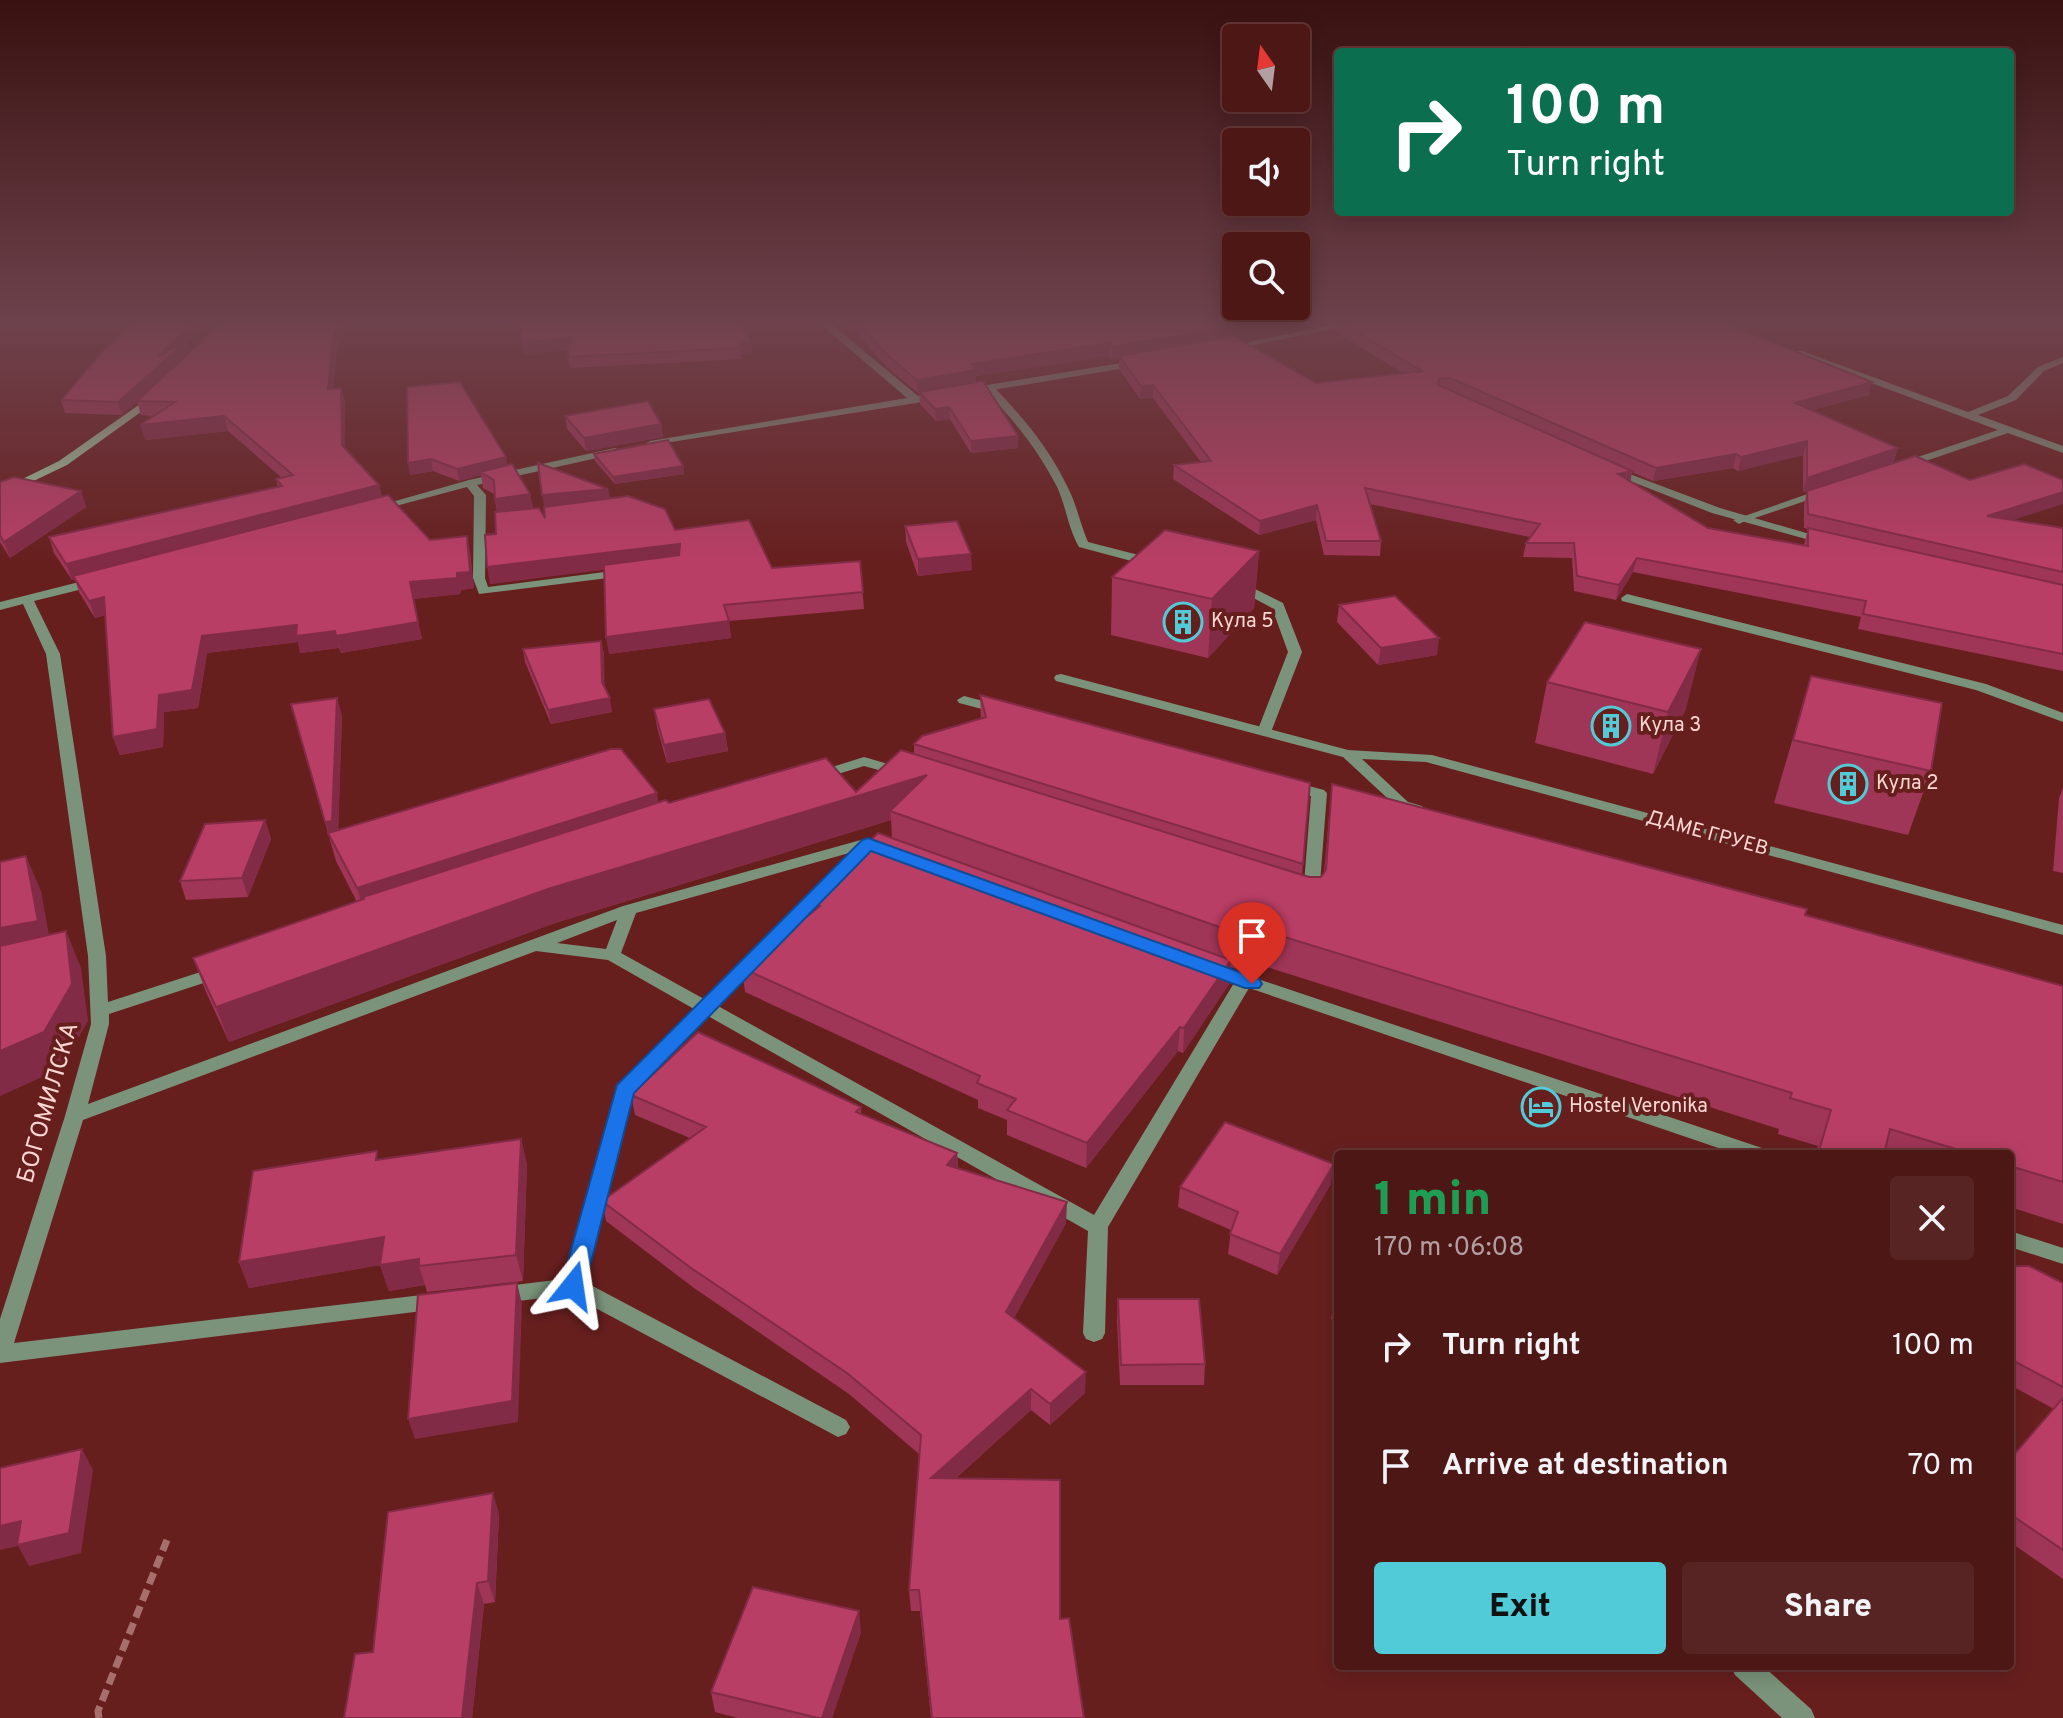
<!DOCTYPE html>
<meta charset="utf-8">
<style>
:root{--surface:#4d1716;--page:#572423;--text:#f1f3f6;--muted:#b39fa1;--line:#643635;--accent:#52cbd8}
body{margin:0;font-family:Overpass,sans-serif;background:var(--page);color:var(--text);height:100vh;display:flex;flex-direction:column;font-size:30px;white-space:nowrap}
*{box-sizing:border-box;margin:0}
p{font-size:26px;color:var(--muted)}
.icon{flex:none;width:44px;height:44px;fill:none;stroke:currentColor;stroke-width:2;stroke-linecap:round;stroke-linejoin:round}
.map{position:relative;flex:1;overflow:hidden}
.drawer{position:absolute;left:1334px;top:1150px;width:680px;height:520px;display:flex;flex-direction:column;background:var(--surface);border-radius:8px;box-shadow:0 4px 20px #0003,0 0 0 2px var(--line)}
.drawer>*{flex:none}
.top-card{position:absolute;left:1334px;top:48px;width:680px;height:168px;border-radius:8px;box-shadow:0 4px 20px #0003,0 0 0 2px var(--line);background:#0b6e4f;color:#fff;overflow:hidden}
.needle{width:52px;rotate:346deg}
.tools{position:absolute;left:1222px;top:24px;display:grid;gap:16px}
.tools a{display:grid;place-items:center;width:88px;height:88px;border-radius:8px;background:var(--surface);box-shadow:0 4px 20px #0003,0 0 0 2px var(--line);font-size:40px}
.pin{position:absolute;display:grid;place-items:center;width:68px;height:68px;color:#fff;margin:-82px -34px;border-radius:50% 50% 50% 0;rotate:-45deg;box-shadow:0 0 8px #0007}
.pin .icon{rotate:45deg}
.me{position:absolute;width:88px;margin:-44px;rotate:15deg;stroke-linejoin:round;filter:drop-shadow(0 0 6px #0008)}
.turn{display:flex;align-items:center;gap:28px;height:168px;padding:0 40px;font-size:36px}
.turn .icon{width:104px;height:104px;stroke-width:2.5}
.turn b{display:block;font-size:56px;line-height:68px}
.round{display:grid;place-items:center;flex:none;width:84px;height:84px;border-radius:8px;background:var(--page)}
.headline{display:flex;align-items:center;justify-content:space-between;height:136px;padding:0 40px}
h1{font-size:48px;font-weight:800;line-height:60px;color:#1e9e55}
.primary-button{display:flex;gap:16px;margin-top:auto;padding:16px 40px}
.primary-button a{flex:1;height:92px;border-radius:8px;background:var(--accent);color:#111;font-size:32px;font-weight:800;line-height:92px;text-align:center}
.primary-button a+a{background:var(--page);color:var(--text)}
ul{padding:0;list-style:none}
li{display:flex;align-items:center;gap:24px;height:120px;padding:0 40px}
li div{flex:1}
li b{display:block;font-size:30px}
li em{font-style:normal}
.map>svg:first-child{display:block}
.lines{fill:none;stroke-linecap:round;stroke-linejoin:round}
.path{stroke:#a76f6c;stroke-width:7;stroke-dasharray:12 6;stroke-linecap:butt}
.lane{fill:#7a937a;fill-rule:evenodd}
.street{fill:#7a937a;fill-rule:evenodd}
.secondary{fill:#9cc39c;fill-rule:evenodd}
.wall{fill:#9f3557}
.shaded-wall{fill:#822b47}
.building{fill:#b93e65;stroke:#822b47;stroke-width:2}
.route{fill:#1a73e8;stroke:#114b97;stroke-width:2}
.labels{text-anchor:middle;dominant-baseline:central;stroke-width:8;stroke-linejoin:round;paint-order:stroke}
.poi-label{font-size:20px;fill:#fcd8d4;stroke:#671f1e;text-anchor:start}
.street-label{font-size:20px;fill:#fcd8d4;stroke:#671f1e}
.near-street-label{font-size:24px;fill:#fcd8d4;stroke:#671f1e}
</style>
<div class="map">
<svg width="2063" height="1718" viewBox="0 0 2063 1718">
<rect width="100%" height="100%" fill="#671f1e"/>
<g class="lines">
<!-- path -->
<path class="path" d="M99 1718 98 1711 167 1540"/>
<!-- lane -->
<path class="lane" d="M985 386H993C1022 416 1050 449 1068 488 1077 505 1080 524 1088 542L1158 560V566L1154 567 1079 547C1068 528 1066 506 1057 487 1039 451 1013 419 985 390Z
M1611 467 1720 508 1830 540 1824 544 1712 513 1607 472 1605 470Z
M1239 581 1283 603 1302 652 1271 732 1264 736 1257 732 1288 652 1272 608 1235 588V582Z"/>
<!-- street -->
<path class="street" d="M819 323H830L918 396 938 393 943 396 916 403 646 446 645 444 650 441 907 398Z
M1341 323H1361L1225 351 1220 348Z
M1796 351H1802L1968 412 2008 396 2038 367 2063 357V363L2044 371 2016 400 1978 415 2063 446V453L2008 433 1908 467H1900V463L1998 430 1796 355Z
M1140 360 1145 363 1143 365 969 394 964 391 969 388Z
M615 448 620 451 619 453 477 485 486 495 485 578 488 587 628 569 630 572 624 576 479 594 473 578 474 496 467 487 377 511 371 508 469 480Z
M1825 488 1831 491 1829 493 1743 522 1739 524 1733 520Z
M95 578 101 582 99 585 34 601 60 654 106 956 108 1002 219 966 228 972 225 976 109 1014V1024L88 1104 623 906 868 838 890 846 892 849 884 854 867 848 636 913 621 953 704 999 816 887H828L830 890 828 893 718 1006 1094 1215 1234 983 1204 973 1201 969 1210 963 1765 1149 1768 1154H1736L1249 988 1108 1227 1105 1333 1102 1339 1094 1342 1086 1339 1083 1333 1088 1231 708 1016 633 1093 585 1282 846 1420 850 1427 846 1434 838 1437 571 1295 498 1303 490 1301 487 1295 490 1289 498 1287 564 1279 615 1091 694 1009 608 960 536 951 83 1120 14 1343 439 1293 447 1296 450 1302 447 1308 0 1363V1319L65 1116 91 1024 88 956 46 654 23 604 0 610V602ZM617 920 606 949 557 943Z
M1627 594 1986 684 2063 713V722L1976 690 1622 601 1621 598Z
M1061 674 1348 750 1432 755 2063 925V935L1426 762 1362 759 1408 802 1422 806 1425 809 1422 812 1417 814 1398 808 1343 757 1056 681 1054 678 1056 675Z
M964 696 1006 707 1008 710 1001 714 959 703 957 700Z
M864 757 909 770 911 773 904 777 864 766 815 781 808 777 810 774Z
M1290 781 1324 790 1327 793 1319 896 1311 901 1303 896 1311 796 1285 789 1282 786Z
M2010 1231 2063 1248V1264L2010 1247Z
M1731 1666H1763L1811 1709 1815 1718H1782L1735 1675Z"/>
<!-- secondary -->
<path class="secondary" d="M150 397 159 399 67 465 0 497V490L59 461Z"/>
</g>
<!-- wall -->
<path class="wall" d="M742 323 752 353 741 354 742 359 570 368 568 357 569 350 524 354Z
M759 323H819V327L768 332Z
M842 323H1263L1219 329 1218 339 1316 383 1403 373 1334 331V323H1724L1869 395 1812 410 1894 462 1803 492V455L1738 471 1733 468 1653 481 1632 472 1630 481 1708 528 1804 545 1808 529 1804 528V505L1807 491 2063 528V671L1858 629 1861 617 1633 572 1616 600 1574 591 1572 558 1523 557 1526 543 1530 537 1370 504 1381 541 1380 556 1324 555 1316 520 1259 535 1173 479 1174 465 1201 462 1153 398 1140 399 1119 369V358L1112 359 1109 356 976 376V382L1018 448 971 453 950 419 936 421 920 404 919 393H918L887 367 849 324Z
M344 339 337 347 333 388H341L345 402V449L379 485 382 497 430 540 470 552 474 588 461 590 460 594 413 599 422 639 341 653 339 648 300 653 298 642 207 653 198 708 164 712 163 747 120 755 113 737 105 615 95 618 79 592 75 580H72L54 553 49 537 278 487 276 479 282 478 228 431 145 440 154 416 141 415 137 401 122 415 65 413 61 400 187 343 190 351Z
M407 387 508 465 530 494 533 508 545 518 608 489 610 498 675 530 772 568 860 561 864 609 729 621 731 638 609 654 604 569 490 584 496 534 497 512 494 494 483 488 481 475 459 481 433 471 410 475Z
M565 416 661 424 663 437 586 451 567 429Z
M594 454 683 466 684 474 615 484 595 461Z
M0 482 81 491 86 507 10 558 0 542Z
M905 526 972 570 918 576 906 542Z
M1259 551 1254 608 1208 658 1111 635 1112 577Z
M1339 605 1437 655 1378 665 1337 622Z
M601 641 604 654V686L612 712 551 724 525 662 523 649Z
M1811 676 1931 771 1908 835 1774 803Z
M1547 682 1686 709 1653 774 1535 743Z
M980 695 1310 783 1302 875 1309 877H1321L1324 873 1332 784 1805 915 2063 986V1224L2010 1207V1154H1815L1818 1146 1778 1134 1779 1129 1245 960 1239 970 1231 967 1229 984 1183 1053 1178 1051 1086 1168 1007 1135V1120L978 1108V1100L745 992 742 968 808 915 807 901 892 838 891 820 555 923 229 1042 206 992 193 958 357 902 336 861 291 704 342 715 338 830 658 802 669 803 856 792 914 754V744L981 719Z
M654 709 725 733 728 751 667 763 657 727Z
M2063 788V873L2053 871 2059 798Z
M265 820 271 839 248 897 186 900 180 881Z
M631 1095 861 1107V1114L957 1153 958 1168 1066 1223 1014 1318 1085 1393 1050 1425 1031 1410 955 1479 1060 1619 1084 1718H931L920 1611H911L909 1590 919 1454 849 1394 694 1288 606 1221 602 1201 690 1138 635 1115Z
M521 1139 527 1165 523 1281 427 1292 425 1285 389 1291 380 1265 249 1288 239 1262 380 1160Z
M1331 1184 1277 1275 1228 1254 1231 1230 1178 1207 1180 1187Z
M2010 1277 2063 1283V1579L2010 1542V1459L2054 1409 2010 1385Z
M1118 1299 1205 1364 1204 1385H1120L1117 1320Z
M1334 1299H1338V1323L1331 1319Z
M499 1514 495 1602 484 1604 472 1718H344L373 1652Z
M861 1632 832 1718H738L715 1712 711 1692Z"/>
<!-- shaded-wall -->
<path class="shaded-wall" d="M193 323H208L187 343 190 353 122 415 118 402 158 356Z
M341 323H344V339L337 347 332 404 328 389 334 333Z
M767 323H819V327L768 332Z
M1202 323H1263L1219 329 1218 341 1119 356V358L1112 359V347Z
M571 338 573 349 524 354 522 343Z
M751 342 752 353 741 354 739 343Z
M1110 343 1109 356 976 376V383L918 393 917 380 972 364Z
M1872 382 1869 395 1791 416 1795 403Z
M1153 385V398L1140 399 1141 386Z
M341 388 345 402V460L342 445Z
M949 407 950 419 936 421 935 409Z
M224 416 228 431 145 440 140 425Z
M661 424 663 437 586 451 584 438Z
M1018 436V448L971 453V441Z
M1807 441 1803 455 1738 471 1741 457Z
M1898 448 1894 462 1803 492 1807 478Z
M1736 454 1733 468 1653 481 1656 468Z
M506 457 508 468 480 472 481 475 459 481 457 469Z
M431 459 433 471 410 475 408 463Z
M683 466 684 474 615 484 613 477Z
M1632 471 1630 485 1618 474Z
M379 485 382 501 73 576 75 580H72L66 564Z
M608 489 611 504 545 510 542 495Z
M81 491 86 507 10 558 4 542Z
M2063 492V504L1982 530 1987 516Z
M530 494 533 509 498 515 495 499Z
M1317 505 1316 520 1259 535 1260 521Z
M467 536 470 552 474 588 461 590 460 594 413 599 422 639 341 653 336 636 410 582Z
M680 544 682 560 490 584 487 567Z
M1259 551 1254 608 1208 658 1212 599Z
M971 554 972 570 918 576V559Z
M1637 558 1633 572 1616 600 1619 585Z
M104 597 110 614 95 618 89 601Z
M729 621 731 638 609 654 606 637Z
M297 625 335 631 339 648 300 653 298 642 207 653 198 708 164 712 163 747 120 755 113 737 159 695 202 636Z
M1439 638 1437 655 1378 665 1381 648Z
M601 641 604 654 605 696 602 682Z
M1701 649 1686 709 1653 774 1668 712Z
M337 698 342 715 338 839 329 835 325 822Z
M610 698 612 712 551 724 548 710Z
M725 733 728 751 667 763 664 745Z
M927 775 890 811 891 820 555 923 229 1042 216 1007 548 889Z
M657 793 661 820 365 916 357 888Z
M265 820 271 839 248 897 242 878Z
M26 856 41 891 53 957 0 968V928Z
M1249 926 1245 960 1239 970 1242 935Z
M66 931 81 968 88 1021 60 1069 0 1096V1051Z
M1231 960 1229 984 1183 1053 1184 1028Z
M1180 1027 1178 1051 1086 1168 1087 1143Z
M521 1139 527 1165 523 1281 516 1255Z
M957 1153 958 1173 947 1165Z
M1334 1164 1331 1184 1277 1275 1280 1254Z
M1067 1202 1066 1223 1006 1333V1312Z
M384 1237 419 1259V1266L425 1285 389 1291 380 1265 249 1288 239 1262Z
M517 1283 522 1304 518 1422 415 1439 408 1419Z
M1086 1372 1085 1393 1050 1425V1404Z
M1031 1389V1410L932 1499 931 1478Z
M82 1449 93 1470 81 1553 29 1566 18 1546 0 1550V1526Z
M493 1493 499 1514 495 1602 488 1581Z
M477 1583 484 1604 472 1718H462Z
M859 1611 861 1632 832 1718H822Z"/>
<!-- building -->
<path class="building" d="M133 323H193L158 356 187 341 118 402 61 400 103 351Z
M221 323H341V325L334 333 328 389 341 388 342 445 379 485 66 564 49 537 282 486 276 479 293 475 224 416 140 425 175 402 137 401Z
M519 323H742L751 342 739 343 741 348 568 357 571 338 522 343Z
M858 323H1209L1219 329 1112 347 1110 343 972 364 976 370 917 380 887 355Z
M1342 323H1724L1872 382 1795 403 1898 448 1807 478V441L1741 457 1736 454 1656 468 1450 378 1439 379 1438 385 1632 471 1618 474 1708 528 1808 546V528L2063 585V654L1863 614 1866 601 1637 558 1619 585 1577 576 1574 543H1526L1540 524 1365 488 1381 541H1326L1317 505 1260 521 1174 465 1211 461 1153 385 1141 386 1119 356 1233 336 1316 383 1422 371Z
M983 381 1018 436 971 441 949 407 935 409 919 392Z
M460 382 506 457 457 469 431 459 408 463 407 387Z
M648 401 661 424 584 438 565 416Z
M668 440 683 466 613 477 594 454Z
M1915 456 1970 480 2024 464 2063 480V492L1987 516 2063 528V572L1808 514 1807 491Z
M538 463 608 489 542 495Z
M512 464 530 494 495 499 494 480 480 472Z
M14 477 81 491 4 542 0 535V482Z
M388 495 430 540 467 536 470 572 457 573V578L410 582 418 622 336 636 335 631 296 636 297 625 202 636 192 690 159 695 157 729 113 737 104 597 89 601 73 576Z
M628 496 665 509 675 530 749 520 772 568 860 561 863 592 724 605 729 621 606 637 604 565 679 555 680 544 487 567 485 535 496 534 495 512 539 508 545 518 544 507Z
M957 521 971 554 918 559 905 526Z
M1165 530 1259 551 1212 599 1112 577Z
M1395 596 1439 638 1381 648 1339 605Z
M1585 622 1701 649 1668 712 1547 682Z
M601 641 602 682 610 698 548 710 523 649Z
M1811 676 1942 703 1931 771 1793 740Z
M980 695 1310 783 1303 864 914 744 922 736 986 717Z
M337 698 332 821 325 822 291 704Z
M709 699 725 733 664 745 654 709Z
M611 749H621L657 793 357 888 328 833Z
M901 750 1309 877H1321L1326 870 1332 784 1807 909 1805 915 2063 986V1182L2010 1166V1154H1972L1890 1129 1884 1154H1818L1831 1110 1790 1098 1792 1093 1249 926 1242 935 890 811 927 775 548 889 216 1007 193 958 364 899 363 897 666 800 669 803 826 758 856 792Z
M265 820 242 878 180 881 205 824Z
M878 833 1231 960 1184 1028 1180 1027 1087 1143 1007 1110 1016 1099 977 1083 980 1076 742 968 820 906 807 901Z
M26 856 38 921 0 928V862Z
M66 931 72 984 44 1032 0 1051V946Z
M698 1032 861 1107 856 1112 957 1153 947 1165 1067 1202 1006 1312 1086 1372 1050 1404 1031 1389 931 1478 1060 1480V1619L1069 1618 1084 1718H932L919 1590H909L921 1435 847 1373 691 1268 602 1201 706 1127 631 1095Z
M1225 1122 1334 1164 1280 1254 1230 1234 1238 1212 1180 1187Z
M521 1139 516 1255 419 1266V1259L380 1265 384 1237 239 1262 253 1171 377 1151 376 1160Z
M2016 1266H2029L2063 1283V1387L2010 1359V1277Z
M517 1283 512 1401 408 1419 418 1295Z
M1118 1299H1199L1205 1364 1121 1365Z
M2063 1398V1550L2010 1514V1459Z
M82 1449 69 1533 17 1545 21 1521 0 1526V1468Z
M493 1493 488 1581 477 1583 462 1718H344L355 1654 373 1652 388 1512Z
M753 1587 859 1611 822 1718H818L711 1692Z"/>
<!-- sky -->
<linearGradient id="sky" x2="0" y2="1"><stop stop-color="#391110"/><stop offset="0.57" stop-color="#6e424c"/><stop offset="1" stop-color="#6e424c" stop-opacity="0"/></linearGradient>
<rect width="2063" height="564" fill="url(#sky)"/>
<!-- route -->
<path class="route" d="M868 838 1259 979 1262 984 1259 988H1245L871 851 634 1093 585 1286 582 1293H565L561 1286 617 1085 862 840Z"/>
<!-- icons -->
<defs>
<g id="building-ring" transform="scale(2)"><circle r="9.5" fill="#671f1e" stroke="#52cbd8" stroke-width="1.5"/><path d="M-4-6H4V6H1V3H-1V6H-4ZM-2.5-4.3h1.7v1.8h-1.7ZM.8-4.3h1.7v1.8H.8ZM-2.5-1h1.7V.8h-1.7ZM.8-1h1.7V.8H.8Z" fill="#52cbd8"/></g>
<g id="hotel-ring" transform="scale(2)"><circle r="9.5" fill="#671f1e" stroke="#52cbd8" stroke-width="1.5"/><path d="M-6-4.5h1.5V1H6V5H4.5V3h-9V5H-6ZM-4 0a1.8 1.8 0 1 1 3.6 0ZM.5 0V-2.5h3Q6-2.5 6 0Z" fill="#52cbd8"/></g>
</defs>
<g fill-rule="evenodd">
<use href="#building-ring" x="1183" y="622"/>
<use href="#building-ring" x="1611" y="726"/>
<use href="#building-ring" x="1848" y="784"/>
<use href="#hotel-ring" x="1541" y="1107"/>
</g>
<g class="labels">
<!-- poi labels -->
<g class="poi-label">
<text x="1211" y="622">Кула 5</text>
<text x="1639" y="726">Кула 3</text>
<text x="1876" y="784">Кула 2</text>
<text x="1569" y="1107">Hostel Veronika</text>
</g>
<!-- street labels -->
<g class="street-label">
<text transform="translate(1707 834) rotate(15)">ДАМЕ ГРУЕВ</text>
</g>
<!-- near-street labels -->
<g class="near-street-label">
<text transform="translate(49 1103) rotate(-74)">БОГОМИЛСКА</text>
</g>
</g>
</svg>
<div class="tools">
<a><svg class="needle" viewBox="-14 -14 28 28"><path d="M0-13l5 13h-10z" fill="#e53935"/><path d="M0 13l5-13h-10z" fill="#b39fa1"/></svg></a>
<a><svg class="icon" aria-label="sound" viewBox="0 0 24 24"><path d="M4 9h4l5-4v14l-5-4H4zM17 9q2 3 0 6"/></svg></a>
<a><svg class="icon" aria-label="search" viewBox="0 0 24 24"><circle cx="10" cy="10" r="6"/><path d="M15 15l6 6"/></svg></a>
</div>
<div class="pin" style="left:1252px;top:984px;background:#d93025"><svg class="icon" aria-label="arrive" viewBox="0 0 24 24"><path d="M6 21V4h12l-3 4 3 4H6"/></svg></div>
<svg class="me" style="left:573px;top:1286px" viewBox="-20 -20 40 40"><path d="M0-17L14 15 0 8-14 15z" fill="#1a73e8" stroke="#fff" stroke-width="4"/></svg>
<div class="top-card">
<div class="turn"><svg class="icon" aria-label="right" viewBox="0 0 24 24"><path d="M7 20v-9h11M14 6l5 5-5 5"/></svg><div><b>100 m</b>Turn right</div></div>
</div>
<section class="drawer">
<div class="headline"><div><h1>1 min</h1><p>170 m · 06:08</p></div><a class="round"><svg class="icon" aria-label="close" viewBox="0 0 24 24"><path d="M6 6l12 12M18 6L6 18"/></svg></a></div>
<ul>
<li><svg class="icon" aria-label="right" viewBox="0 0 24 24"><path d="M7 20v-9h11M14 6l5 5-5 5"/></svg><div><b>Turn right</b></div><em>100 m</em></li>
<li><svg class="icon" aria-label="arrive" viewBox="0 0 24 24"><path d="M6 21V4h12l-3 4 3 4H6"/></svg><div><b>Arrive at destination</b></div><em>70 m</em></li>
</ul>
<div class="primary-button"><a>Exit</a><a>Share</a></div>
</section>
</div>
